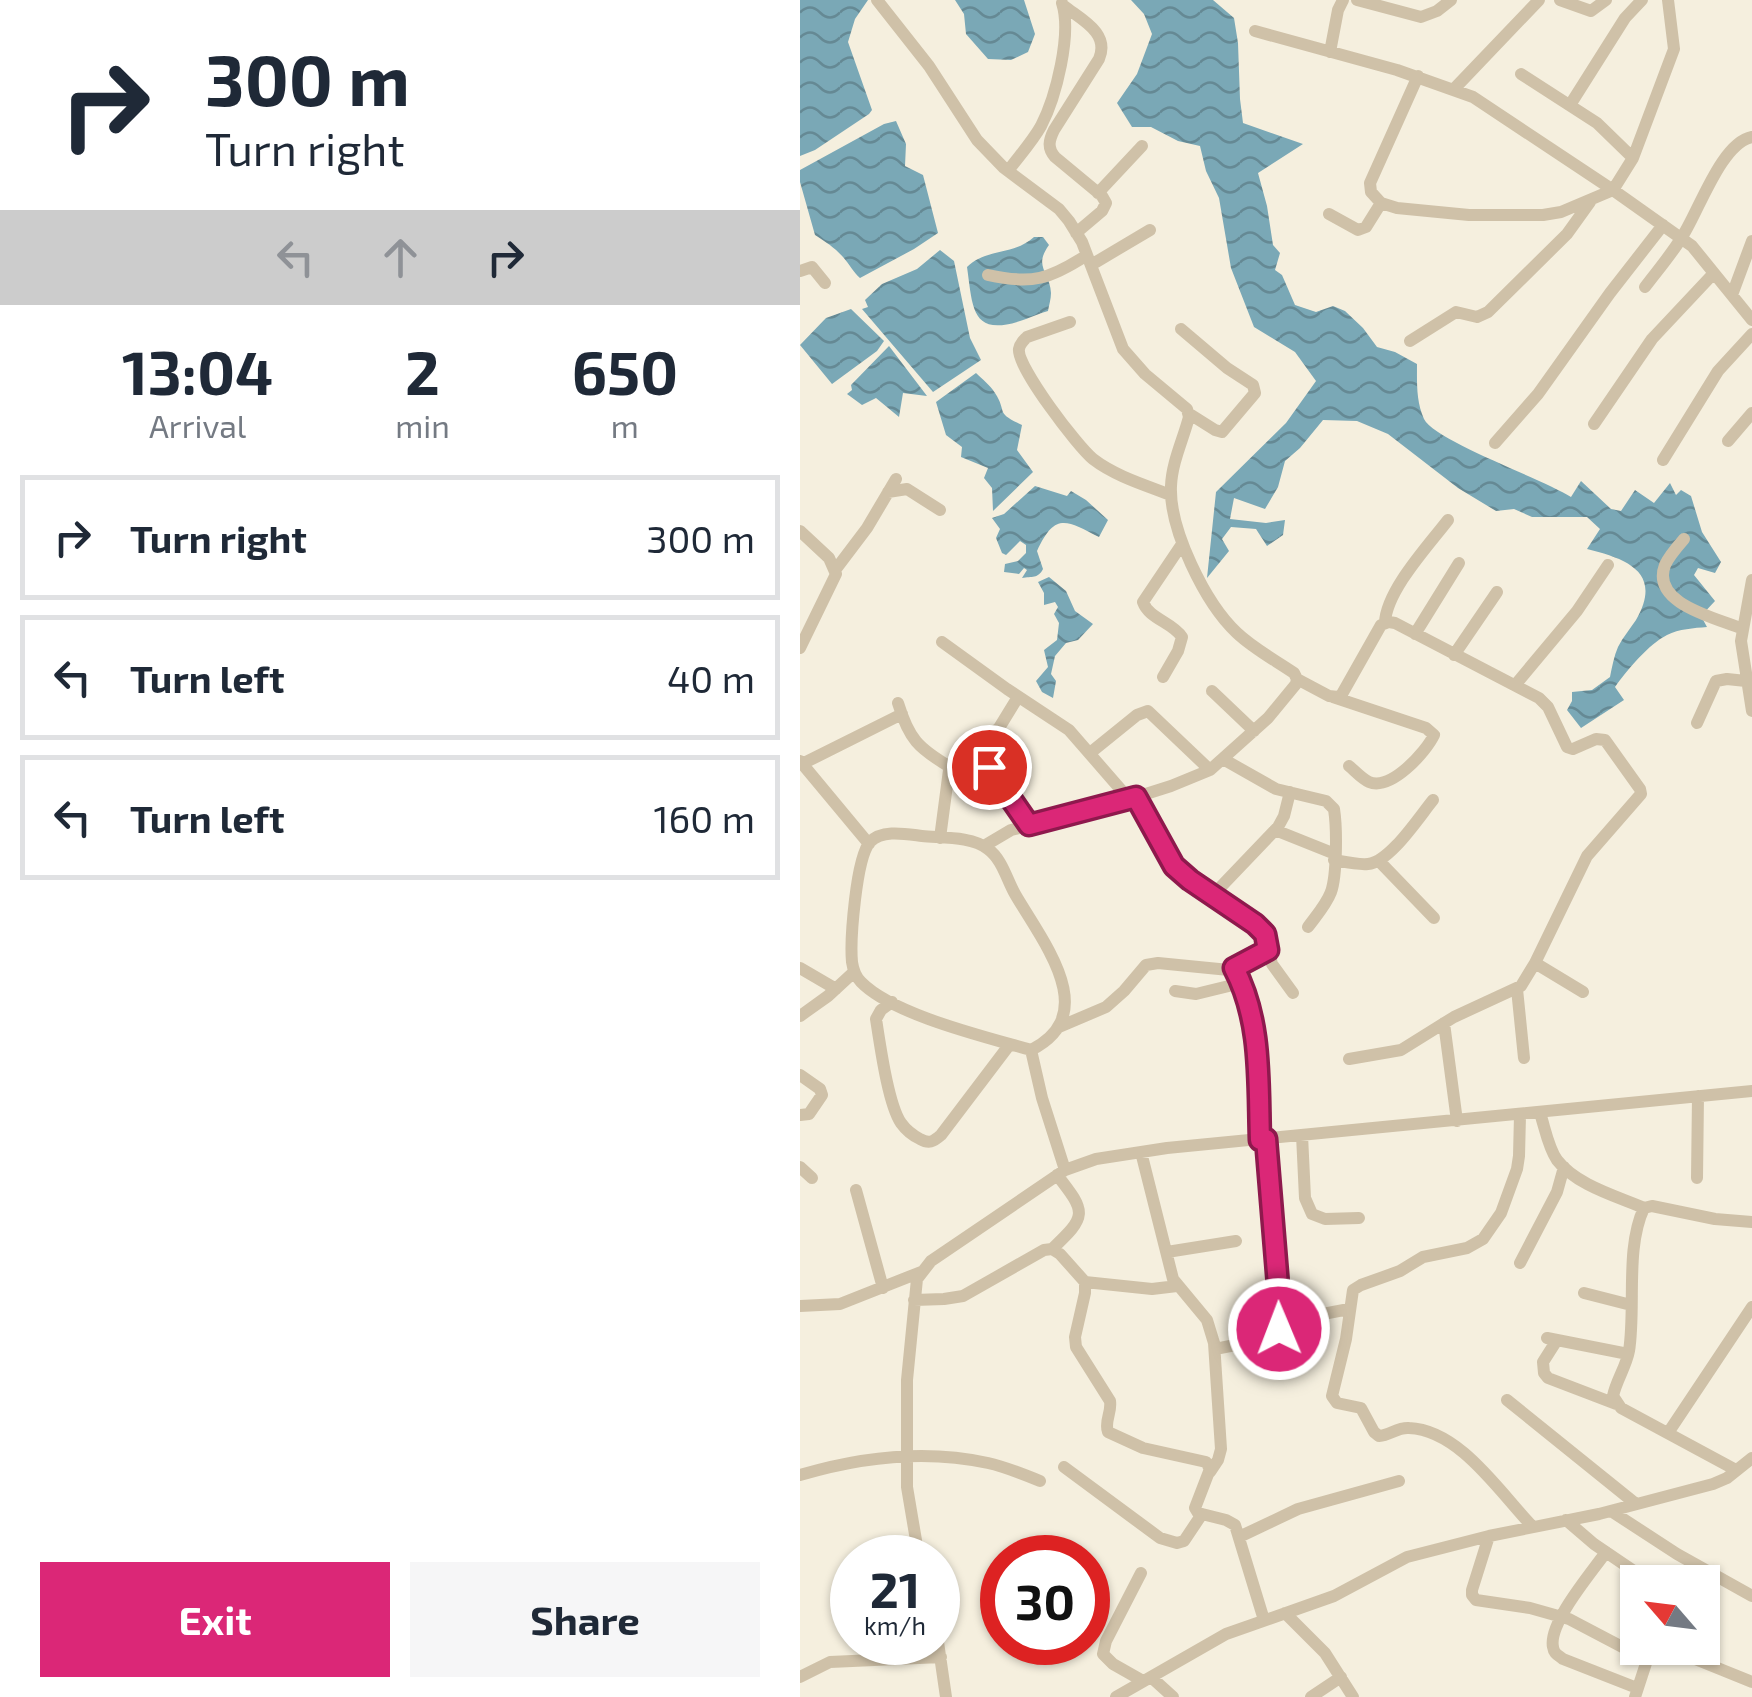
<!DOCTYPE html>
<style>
:root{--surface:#fff;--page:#f6f6f7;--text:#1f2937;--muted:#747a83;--line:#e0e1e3;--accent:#db2777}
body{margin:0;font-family:"Exo 2",sans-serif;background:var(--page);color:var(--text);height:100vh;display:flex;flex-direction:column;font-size:38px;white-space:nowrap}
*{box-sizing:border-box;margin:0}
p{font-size:32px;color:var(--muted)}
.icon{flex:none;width:55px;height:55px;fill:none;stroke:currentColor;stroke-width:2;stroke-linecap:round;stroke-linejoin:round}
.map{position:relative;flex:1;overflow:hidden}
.details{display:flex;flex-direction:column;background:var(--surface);width:800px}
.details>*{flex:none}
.banner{background:#fff;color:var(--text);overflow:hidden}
.needle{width:65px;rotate:298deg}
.tools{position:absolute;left:820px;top:1565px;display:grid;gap:20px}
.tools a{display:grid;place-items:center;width:100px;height:100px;border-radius:0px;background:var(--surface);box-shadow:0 2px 8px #0004;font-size:50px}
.speed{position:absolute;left:30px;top:1535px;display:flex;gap:20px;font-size:50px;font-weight:700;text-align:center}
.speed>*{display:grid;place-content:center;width:130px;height:130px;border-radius:50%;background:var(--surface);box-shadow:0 2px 8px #0004;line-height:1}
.speed small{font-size:25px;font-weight:400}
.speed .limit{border:15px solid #d22;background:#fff;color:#111}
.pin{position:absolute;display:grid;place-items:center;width:85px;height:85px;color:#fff;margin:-42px;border:5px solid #fff;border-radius:50%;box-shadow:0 2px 10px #0007}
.me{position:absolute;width:110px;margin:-55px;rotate:359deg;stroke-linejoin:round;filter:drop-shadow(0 0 8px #0008)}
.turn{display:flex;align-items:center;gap:35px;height:210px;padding:0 40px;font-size:45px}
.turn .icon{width:130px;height:130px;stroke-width:2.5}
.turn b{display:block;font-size:70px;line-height:85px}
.lanes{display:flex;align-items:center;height:95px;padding:0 40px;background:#0003;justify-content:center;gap:50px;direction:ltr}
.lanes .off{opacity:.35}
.eta{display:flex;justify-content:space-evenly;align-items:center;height:170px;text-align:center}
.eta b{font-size:60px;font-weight:700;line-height:70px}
.primary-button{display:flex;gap:20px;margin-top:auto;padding:20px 40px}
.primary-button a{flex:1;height:115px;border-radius:0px;background:var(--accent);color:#fff;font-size:40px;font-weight:700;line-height:115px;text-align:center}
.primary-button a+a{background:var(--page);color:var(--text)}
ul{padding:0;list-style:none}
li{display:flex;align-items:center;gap:30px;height:125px;margin:0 20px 15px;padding:0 20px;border:5px solid var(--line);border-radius:0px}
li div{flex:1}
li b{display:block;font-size:38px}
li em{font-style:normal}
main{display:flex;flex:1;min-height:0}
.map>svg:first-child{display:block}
.water{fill:url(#water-waves)}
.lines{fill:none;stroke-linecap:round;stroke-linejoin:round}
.minor{stroke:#cfc1a8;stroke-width:12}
.route-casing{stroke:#8e194d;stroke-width:25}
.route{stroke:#db2777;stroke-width:18}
</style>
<main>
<section class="details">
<div class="banner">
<div class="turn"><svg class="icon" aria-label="right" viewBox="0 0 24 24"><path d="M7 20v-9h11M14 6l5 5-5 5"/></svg><div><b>300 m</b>Turn right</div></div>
<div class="lanes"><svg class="icon off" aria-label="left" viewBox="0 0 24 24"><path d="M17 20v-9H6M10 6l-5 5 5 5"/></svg><svg class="icon off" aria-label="ahead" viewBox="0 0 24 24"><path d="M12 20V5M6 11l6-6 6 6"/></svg><svg class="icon" aria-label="right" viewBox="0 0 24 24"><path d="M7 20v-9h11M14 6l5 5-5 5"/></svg></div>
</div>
<div class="eta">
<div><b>13:04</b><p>Arrival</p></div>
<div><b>2</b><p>min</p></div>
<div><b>650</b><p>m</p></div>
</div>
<ul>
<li><svg class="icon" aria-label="right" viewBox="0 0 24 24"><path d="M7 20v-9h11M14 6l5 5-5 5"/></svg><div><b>Turn right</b></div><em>300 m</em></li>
<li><svg class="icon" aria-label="left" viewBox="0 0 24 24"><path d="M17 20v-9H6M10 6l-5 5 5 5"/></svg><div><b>Turn left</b></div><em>40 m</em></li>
<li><svg class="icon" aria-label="left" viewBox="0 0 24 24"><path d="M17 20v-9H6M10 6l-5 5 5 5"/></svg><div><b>Turn left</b></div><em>160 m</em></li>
</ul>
<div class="primary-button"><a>Exit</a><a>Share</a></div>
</section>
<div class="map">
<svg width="952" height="1697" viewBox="0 0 952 1697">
<defs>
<pattern id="water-waves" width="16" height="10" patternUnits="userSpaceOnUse" patternTransform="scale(2.5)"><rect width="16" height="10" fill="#7aa8b6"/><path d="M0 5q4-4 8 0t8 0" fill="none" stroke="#658994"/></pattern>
</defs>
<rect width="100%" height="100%" fill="#f5efde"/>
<!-- water -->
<path class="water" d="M0 0H68L55 19 48 42 72 110 69 114 15 150 0 156Z
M155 0H224L235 34 228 52 211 60 188 59 166 34 164 14Z
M331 0H413L434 18 438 43 440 99 443 123 503 144 458 173 467 206 473 245 480 253 475 270 482 275 495 305 516 312 533 306 545 311 563 328 577 347 595 352 617 364C617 383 616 401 624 419 635 441 743 479 771 497L781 481 811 509 821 511 835 490 854 503 870 483 876 495 881 490 891 496 902 532 921 562 915 573 898 568 894 575 915 601 901 616 907 627C894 628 879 629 867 635 849 644 827 670 815 687L824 700 781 728 767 710 772 701V692L792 690 810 677C812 667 814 656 818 647 823 637 830 629 836 620 863 573 828 559 787 549L800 529 787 517H732L714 509 696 511 658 488 588 434 557 421 523 420 500 448 485 461 478 487 465 509 434 498 430 519 466 523 485 520 483 535 467 546 456 529 431 527 422 539 429 551 407 578 416 492 486 423 516 381 495 352 454 327 431 268 419 198 406 171 400 146 378 141 351 127H332L317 103 337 74 352 34 344 14Z
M96 121 106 144 105 166 123 175 138 233 114 249 60 278C53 272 50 265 43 257 35 248 26 242 15 235L0 182V170L84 124Z
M234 237H243L249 245C233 267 250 272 251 293 251 299 249 305 248 311 240 313 234 316 226 319 171 339 173 309 167 267 186 248 213 256 234 237Z
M140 250 154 261 170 338 181 360 133 392 62 309 68 307 65 300 82 284 117 269Z
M51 309 84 341 77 351 32 384 0 345 26 318Z
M89 346 127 396 103 393 99 417 76 398 62 405 47 394 52 390 51 385Z
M176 373C182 379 190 385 195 393 208 413 194 412 222 425L217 450 233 472 193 511 192 488 184 478 188 468 161 457 162 447 146 435 136 402Z
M235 486 267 496 271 491 286 500 308 520 299 537C266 520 255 512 237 551L243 569C238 579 232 576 222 578L227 570 224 568 219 574 204 572 205 564 218 561 226 553V545L220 541 206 555 202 553 196 538 200 529 192 518 204 514Z
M249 577 266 591 275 611 293 624 278 640 266 643 255 656 251 674 256 681 253 698 242 692 236 681 248 667 244 650 257 640 259 623 254 614 258 607 255 602 244 605V593L238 582Z"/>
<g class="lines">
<!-- minor -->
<path class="minor" d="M77 0 129 66 177 140 204 168 259 209 269 221 282 242 323 349 345 374 387 409 389 417C383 440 372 462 371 486 369 529 405 603 437 633 454 649 475 660 494 673L497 679 496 684 468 718 410 770 371 786 311 805 211 830 184 846
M557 0 621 17 637 11 651 0
M760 0 791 11 806 0
M264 6C282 20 310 33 299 59L254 130C249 140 247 148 255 157L302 196 306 203 302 211 276 233
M455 31 597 70 673 97 813 190 892 246 952 320
M530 52 538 10 543 0
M721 74 797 123 833 158
M654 89 739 0
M770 105 825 18 842 0
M208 171C219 156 232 142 241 126 256 97 272 34 262 3
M298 193 342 146
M581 203 571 192 570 183 618 76
M529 214 558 230 566 227 581 203 597 208 669 215H743L761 212 813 190 833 158 874 49 868 0
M291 265 350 230
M0 271 12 267 25 283
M188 275C232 285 250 279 287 255
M845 287C857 271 871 255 882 237 899 211 921 143 952 137
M932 295 952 241
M270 322 227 337C223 341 220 343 219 349 216 366 278 447 293 459 315 476 345 485 371 495
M381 329 427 368 453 385 455 393 422 432 415 430 388 413
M610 341 656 312 677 317 688 312 767 234 790 202
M794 424 852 339 914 273
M928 441 952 413
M695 443 738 394 810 293 863 225
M863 460 918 371 952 334
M88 492 107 489 140 510
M0 531 29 558 36 574 0 648
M884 539C877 547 869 556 865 565 850 604 917 618 943 629
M36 569 67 528 96 479
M952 580 941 641 952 711
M585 623C586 591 628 546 648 520
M615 634 659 563
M142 642 207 689 269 730 329 799
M654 655 697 592
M363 677 378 651 382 637C372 622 349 619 343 602L382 544
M497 679 529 696 538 697 542 694 581 625 589 622 595 623 739 698 748 707 767 747 773 749 796 739 805 740 840 789 841 794 787 856 735 963 721 986 654 1017 601 1050 549 1059
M716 684 777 611 808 565
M412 691 454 731
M533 697 626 728 634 735C626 752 591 791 569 782 562 779 555 771 549 766
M98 703C109 739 118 748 150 767
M897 723 916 681 927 679 946 681
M175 747 229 825
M290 753 337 715 348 711 410 770
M423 759 476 789 526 801 534 809C537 828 537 875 531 892 526 905 516 916 508 927
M0 761 69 844
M2 764 102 714
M336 797 374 866 384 876 461 929 465 934 472 964 493 993
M475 830 535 854
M140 838 149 770 158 758 199 728 218 697
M534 860C545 862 558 865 568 864 590 862 619 817 633 800
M579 861 634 918
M413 895 478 827 484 816 490 792
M735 963 783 992
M0 968 36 989
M433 969C440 980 447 992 450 1005 461 1048 459 1095 460 1139
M717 989 724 1058
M375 991 396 994 441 983
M92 1002 81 1010 76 1019C80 1044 88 1104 101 1123 106 1130 112 1135 120 1139 129 1144 133 1142 141 1135L210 1044
M0 1016 28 996 54 972
M644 1023 657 1121
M259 1027 306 1007 324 991 346 965 358 963 429 970 468 949
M231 1050C303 1014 242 941 215 894 207 880 202 859 188 849 172 836 141 838 122 836 106 834 82 829 70 842 56 858 50 940 52 962 53 969 56 977 61 982 93 1015 186 1037 231 1050L242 1098 265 1170
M0 1075 20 1089 22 1095 9 1114 0 1115
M740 1113C745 1128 748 1147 757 1160 776 1185 816 1196 844 1208
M720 1115 719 1156 717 1169 701 1213 683 1239 667 1248 623 1257 600 1271 561 1285 553 1290 546 1339 532 1396 537 1403 561 1408 574 1432 579 1436C590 1435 598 1427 609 1428 660 1430 700 1493 733 1527
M502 1135 505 1198 512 1214 525 1219 559 1218
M341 1152 373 1279 407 1320 414 1343 421 1449 418 1460 410 1472
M0 1167 12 1178
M897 1178 898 1096
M56 1190 83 1288
M252 1249C287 1216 287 1213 257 1175
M367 1252 436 1241
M720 1263 757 1192 764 1167
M285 1282 352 1289 377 1286
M784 1293 831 1305
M114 1300 144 1299 163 1296 244 1250 252 1249 260 1254 285 1282V1293L275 1337 276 1347 310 1401C312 1413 304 1421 308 1432L343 1448 406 1462 410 1469 395 1508 398 1513 426 1520 435 1525 464 1620
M0 1306 40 1304 121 1272
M481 1322 549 1309
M747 1338 828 1354
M757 1340 743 1362 744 1373 748 1378 816 1404
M415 1349 471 1338 479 1329 481 1322 466 1139
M707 1400 836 1504
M868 1433 952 1307
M264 1467 360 1538 377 1543 384 1541 402 1514
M936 1470 821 1408 813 1396C816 1381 826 1367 829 1351 836 1308 825 1248 844 1208L852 1206 915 1219 952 1222
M0 1475C61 1457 125 1449 188 1463 206 1467 223 1474 240 1481
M811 1511 877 1554 952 1596
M766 1520 794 1544 850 1582
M689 1536 672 1590V1595L676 1600 730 1608 769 1619 847 1660
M439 1537 498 1509 599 1481
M806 1552C792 1572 748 1623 753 1647 754 1654 758 1655 763 1659L837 1688
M119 1558 107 1487V1380L117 1279 131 1261 265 1170 296 1159 367 1148 952 1091
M341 1573 306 1641 303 1654 313 1664 343 1681
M485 1613 525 1653 553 1697
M138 1642 146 1697
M868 1648 952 1682
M0 1677 30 1662 141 1657
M351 1677 373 1697
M316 1697 426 1634 534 1596 607 1557 689 1536 799 1514 913 1484 927 1478 952 1458
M511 1697 541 1677
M835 1697 851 1648"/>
</g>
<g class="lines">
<!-- route casing -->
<g class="route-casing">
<path id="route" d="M189 767 229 825 336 797 374 866 390 880 455 924 465 934 468 950 434 968C462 1021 458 1081 460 1140L466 1139 481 1322 479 1329"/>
</g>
<!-- route -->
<use href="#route" class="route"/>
</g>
</svg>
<div class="tools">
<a><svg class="needle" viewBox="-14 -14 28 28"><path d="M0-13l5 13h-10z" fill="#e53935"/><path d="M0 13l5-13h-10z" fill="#747a83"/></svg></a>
</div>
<div class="speed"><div>21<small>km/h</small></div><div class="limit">30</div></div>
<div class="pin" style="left:189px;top:767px;background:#d93025"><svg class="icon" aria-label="arrive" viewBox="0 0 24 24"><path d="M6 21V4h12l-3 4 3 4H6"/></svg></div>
<svg class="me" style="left:479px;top:1329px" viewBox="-20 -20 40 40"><circle r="17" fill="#db2777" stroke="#fff" stroke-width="3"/><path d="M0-11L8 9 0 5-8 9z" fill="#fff"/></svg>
</div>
</main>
